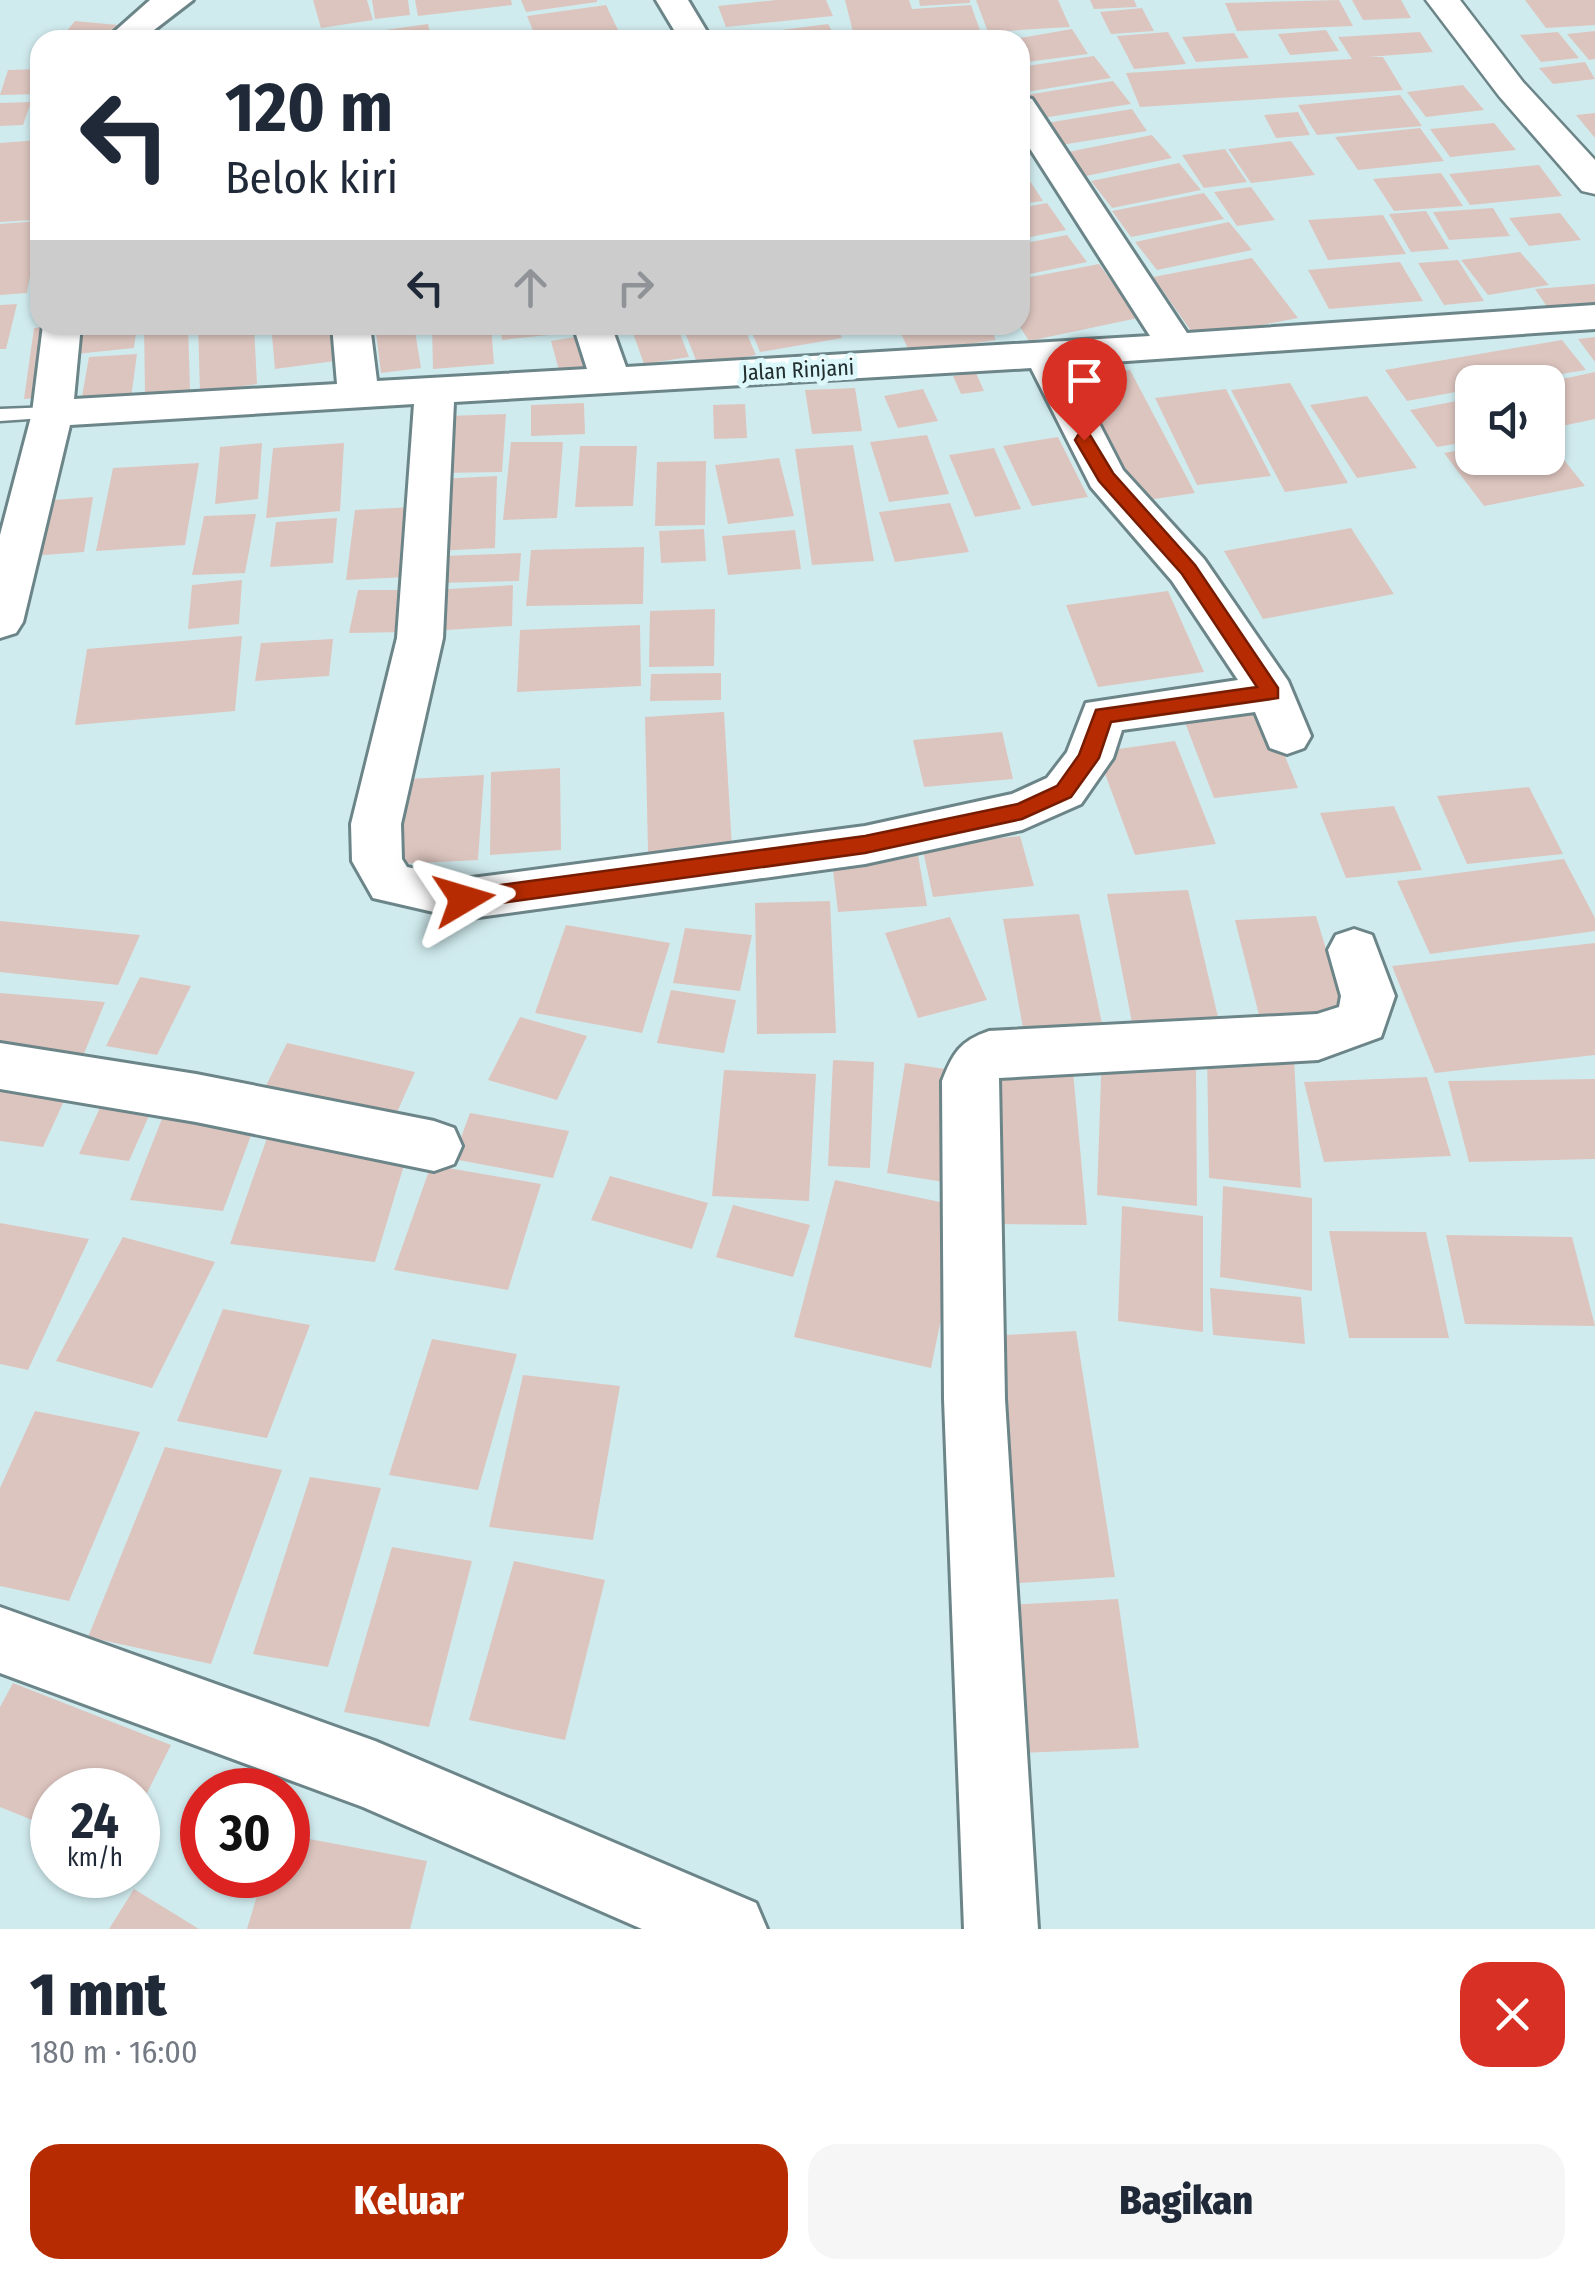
<!DOCTYPE html>
<html lang="id">
<meta charset="utf-8">
<style>
:root{--surface:#fff;--page:#f6f6f7;--text:#1f2937;--muted:#747a83;--accent:#b62b01}
body{margin:0;font-family:"Fira Sans Condensed",sans-serif;background:var(--page);color:var(--text);height:100vh;display:flex;flex-direction:column;font-size:38px;white-space:nowrap}
*{box-sizing:border-box;margin:0}
p{font-size:32px;color:var(--muted)}
.icon{flex:none;width:55px;height:55px;fill:none;stroke:currentColor;stroke-width:2;stroke-linecap:round;stroke-linejoin:round}
.map{position:relative;height:1929px;overflow:hidden}
.panel{display:flex;flex-direction:column;background:var(--surface);flex:1}
.panel>*{flex:none}
.banner{position:absolute;left:30px;top:30px;width:1000px;height:305px;border-radius:30px;box-shadow:0 2px 8px #0004;background:#fff;color:var(--text);overflow:hidden}
.controls{position:absolute;left:1455px;top:365px;display:grid;gap:20px}
.controls a{display:grid;place-items:center;width:110px;height:110px;border-radius:20px;background:var(--surface);box-shadow:0 2px 8px #0004;font-size:50px}
.speed{position:absolute;left:30px;top:1768px;display:flex;gap:20px;font-size:50px;font-weight:700;text-align:center}
.speed>*{display:grid;place-content:center;width:130px;height:130px;border-radius:50%;background:var(--surface);box-shadow:0 2px 8px #0004;line-height:1}
.speed small{font-size:25px;font-weight:400}
.speed .limit{border:15px solid #d22;background:#fff;color:#111}
.pin{position:absolute;display:grid;place-items:center;width:85px;height:85px;color:#fff;margin:-102px -42px;border-radius:50% 50% 50% 0;rotate:-45deg;box-shadow:0 0 10px #0007}
.pin .icon{rotate:45deg}
.me{position:absolute;width:110px;margin:-55px;rotate:83deg;stroke-linejoin:round;filter:drop-shadow(0 0 8px #0008)}
.turn{display:flex;align-items:center;gap:35px;height:210px;padding:0 30px;font-size:45px}
.turn .icon{width:130px;height:130px;stroke-width:2.5}
.turn b{display:block;font-size:70px;line-height:85px}
.lanes{display:flex;align-items:center;height:95px;padding:0 30px;background:#0003;justify-content:center;gap:50px;direction:ltr}
.lanes .off{opacity:.35}
.round{display:grid;place-items:center;flex:none;width:105px;height:105px;border-radius:30px;background:var(--page)}
.summary{display:flex;align-items:center;justify-content:space-between;height:170px;padding:0 30px}
h1{font-size:60px;font-weight:800;line-height:75px}
.cta{display:flex;gap:20px;margin-top:auto;padding:20px 30px}
.cta a{flex:1;height:115px;border-radius:30px;background:var(--accent);color:#fff;font-size:40px;font-weight:800;line-height:115px;text-align:center}
.cta a+a{background:var(--page);color:var(--text)}
.map>svg:first-child{display:block}
.building{fill:#ddc5bf}
.lines{fill:none;stroke-linecap:round;stroke-linejoin:round}
.lane-casing{stroke:#6c8588;stroke-width:5}
.street-casing{stroke:#6c8588;stroke-width:6}
.secondary-casing{stroke:#6c8588;stroke-width:5}
.lane{fill:#fff;fill-rule:evenodd}
.street{fill:#fff;fill-rule:evenodd}
.secondary{fill:#fff;fill-rule:evenodd}
.route{fill:#b62b01;stroke:#761c01;stroke-width:2.5}
.labels{text-anchor:middle;dominant-baseline:central;stroke-width:10;stroke-linejoin:round;paint-order:stroke}
.far-street-label{font-size:22px;fill:#242f30;stroke:#ddf8fb}
</style>
<div class="map">
<svg width="1595" height="1929" viewBox="0 0 1595 1929">
<rect width="100%" height="100%" fill="#d0ebee"/>
<!-- building -->
<path class="building" d="M313 0H367L373 20 321 28Z
M372 0H408L410 15 375 19Z
M415 0H511L512 5 418 16Z
M521 0H597V2L526 12Z
M776 0H826L833 16 726 27 718 6Z
M845 0H909L912 9 971 5 981 33 855 40Z
M919 0H970V3L920 6Z
M976 0H1058L1070 27 988 32Z
M1090 0H1134L1137 7 1094 9Z
M1339 0 1353 26 1237 31 1225 3Z
M1352 0H1401L1411 18 1363 20Z
M1525 0H1595V25L1546 28Z
M606 5 618 30 537 40 527 16Z
M1142 8 1154 31 1111 34 1100 12Z
M75 21 118 25 106 40 60 39Z
M428 24 432 40H387L385 30Z
M828 24 837 40H737L735 36Z
M1072 29 1088 54 1020 63V40H1008Z
M1326 30 1339 51 1290 55 1278 34Z
M1595 31V59L1589 60 1567 34Z
M1168 32 1186 64 1134 69 1117 36Z
M1420 32 1433 52 1368 57H1383L1403 90 1140 107 1126 73 1352 59 1338 37Z
M1558 32 1579 58 1541 62 1520 35Z
M1234 33 1249 58 1196 62 1182 37Z
M1094 56 1111 78 1026 92 1020 83V67Z
M1585 62 1595 79 1553 84 1539 68Z
M40 69V94L0 95 8 70Z
M1113 81 1131 104 1042 118 1026 95Z
M1463 85 1484 110 1426 117 1407 92Z
M1400 95 1422 126 1317 135 1298 105Z
M31 102 23 125 0 126V103Z
M1132 109 1147 131 1061 145 1046 123Z
M1298 112 1310 135 1276 138 1264 115Z
M1595 113V138L1576 115Z
M1494 123 1516 150 1450 157 1430 129Z
M1420 128 1444 161 1358 170 1335 137Z
M1152 135 1172 158 1086 176 1068 152Z
M40 140V191L33 220 0 222V143Z
M1291 141 1315 175 1251 183 1228 149Z
M1225 149 1247 182 1204 188 1182 155Z
M1179 163 1201 190 1112 208 1091 181Z
M1539 165 1562 196 1470 205 1449 174Z
M1441 173 1463 206 1394 211 1373 179Z
M1026 175 1043 201 1020 204V176Z
M1251 187 1275 220 1237 226 1214 192Z
M1204 193 1224 219 1131 237 1112 211Z
M1047 203 1066 230 1020 239V208Z
M1493 208 1510 236 1449 240 1433 212Z
M1426 211 1449 249 1411 252 1389 214Z
M1560 213 1581 240 1529 246 1509 218Z
M1383 215 1406 254 1328 260 1308 220Z
M40 221 27 293 0 295V224Z
M1229 222 1252 250 1157 270 1135 242Z
M1067 235 1087 262 1020 276V244Z
M1520 252 1549 285 1488 295 1461 260Z
M1252 258 1298 318 1196 338 1153 277Z
M1458 260 1484 301 1444 305 1418 263Z
M1400 262 1423 301 1329 309 1308 270Z
M1099 264 1138 318 1029 341 1020 327V279Z
M1595 284V307L1550 311 1535 289Z
M17 304 6 349H0V305Z
M80 325H137L134 348 76 354Z
M144 325H188L190 390 145 396Z
M198 325H254L257 384 200 392Z
M271 325H331L335 361 275 369Z
M375 325H414L421 368 381 373Z
M491 325 494 364 433 369 432 327Z
M500 325H566L567 333 502 340Z
M682 325H743L756 355 698 365Z
M749 325H836L842 338 760 352Z
M913 325H989L996 340 910 353 898 327Z
M53 326 44 397 24 399 34 328Z
M677 326 689 357 644 364 633 333Z
M587 335 597 369 560 374 551 341Z
M1595 337V362L1578 339Z
M1562 340 1586 370 1512 382H1472V389L1407 401 1385 370Z
M137 354 131 398 81 402 89 357Z
M1130 370 1195 493 1134 502 1072 378Z
M1595 372V419L1548 429V382Z
M976 373 984 391 961 394 953 376Z
M1290 383 1348 483 1285 492 1231 390Z
M855 388 862 431 812 434 805 390Z
M923 389 938 421 898 428 884 396Z
M1226 389 1271 476 1197 485 1155 398Z
M1367 396 1417 468 1357 478 1310 405Z
M1472 398V441L1437 447 1410 410Z
M584 403 585 434 531 436V405Z
M745 404 747 438 714 439 713 405Z
M506 414 502 472 441 473 447 416Z
M927 435 949 494 889 502 870 442Z
M1058 437 1088 497 1032 506 1003 446Z
M1548 440 1585 486 1484 506 1444 453 1472 448V458H1548Z
M511 442H563L557 518 503 520Z
M262 443 258 499 215 504 220 447Z
M344 443 340 511 266 518 273 448Z
M853 445 874 561 812 565 795 449Z
M580 446H637L633 506 575 507Z
M994 448 1021 509 975 517 949 455Z
M779 458 794 516 728 524 715 465Z
M706 461 705 525 655 526 657 462Z
M199 463 185 545 96 551 113 468Z
M497 476 495 548 436 551 440 479Z
M93 497 84 552 31 556 41 501Z
M950 503 969 552 895 562 879 512Z
M413 507 407 577 346 580 355 510Z
M256 514 245 573 192 575 204 516Z
M337 518 333 563 270 567 276 522Z
M1351 528 1394 594 1263 619 1224 551Z
M704 529 706 561 661 563 659 531Z
M795 530 801 569 728 575 722 536Z
M644 547 643 604 526 606 531 550Z
M521 553 519 581 438 583 441 556Z
M242 580 239 624 188 629 192 585Z
M513 585 512 626 430 631 433 590Z
M358 590H413L406 632 349 633Z
M1168 591 1204 672 1098 687 1066 605Z
M715 609 714 666 649 667 650 611Z
M640 625 641 686 517 692 520 630Z
M242 636 235 711 75 725 87 649Z
M333 639 329 676 255 681 261 643Z
M721 673V700L650 701 651 674Z
M1266 710 1298 788 1214 798 1184 720Z
M724 712 732 848 648 852 645 717Z
M1002 732 1013 779 924 787 913 740Z
M1175 741 1216 844 1135 855 1097 752Z
M560 768 561 850 490 855 491 772Z
M484 775 478 860 398 864 407 779Z
M1529 787 1563 854 1467 864 1437 796Z
M1394 806 1422 870 1346 878 1320 813Z
M1020 836 1034 886 933 897 922 846Z
M918 855 927 906 838 912 832 861Z
M1564 859 1595 918V931L1430 954 1397 881Z
M1188 890 1222 1034 1135 1038 1107 894Z
M830 901 836 1033 757 1034 755 903Z
M1079 914 1105 1038 1026 1044 1003 919Z
M1316 916 1347 1018 1261 1023 1235 920Z
M950 917 987 1000 918 1018 885 933Z
M0 921 140 935 118 985 0 972Z
M566 925 670 943 642 1033 535 1013Z
M685 928 752 935 740 991 673 983Z
M1595 943V1055L1435 1073 1392 966Z
M140 977 191 986 157 1055 106 1046Z
M671 990 736 1000 724 1053 657 1043Z
M0 993 105 1002 81 1061 0 1054Z
M520 1017 587 1036 557 1100 488 1080Z
M287 1043 415 1072 390 1128 259 1100Z
M1102 1049 1196 1058 1197 1206 1097 1195Z
M1207 1050 1294 1059 1301 1188 1209 1178Z
M833 1060 874 1062 870 1168 828 1166Z
M905 1063 965 1072 950 1183 887 1173Z
M0 1069 74 1079 43 1147 0 1141Z
M983 1069 1073 1071 1087 1225 991 1224Z
M724 1070 816 1074 809 1201 712 1196Z
M1427 1077 1451 1156 1324 1162 1304 1082Z
M1595 1079V1159L1469 1162 1448 1081Z
M102 1103 152 1109 129 1161 79 1154Z
M165 1111 256 1122 223 1211 130 1200Z
M470 1113 569 1131 553 1178 453 1159Z
M267 1138 407 1155 375 1262 230 1244Z
M431 1165 541 1184 508 1290 394 1270Z
M610 1176 708 1203 692 1249 591 1220Z
M835 1180 964 1207 931 1368 794 1337Z
M1223 1186 1312 1198V1291L1220 1277Z
M733 1205 810 1225 793 1277 716 1257Z
M1122 1206 1203 1216V1332L1118 1321Z
M0 1223 89 1239 28 1370 0 1364Z
M1329 1231 1426 1232 1449 1338H1349Z
M1446 1235 1572 1237 1595 1326 1465 1324Z
M123 1237 215 1262 152 1388 56 1361Z
M1210 1288 1301 1297 1305 1344 1213 1335Z
M223 1309 310 1325 267 1438 177 1421Z
M1076 1331 1115 1577 1002 1584 972 1337Z
M432 1339 517 1354 478 1490 389 1475Z
M523 1375 620 1386 593 1540 489 1527Z
M35 1411 140 1432 69 1601 0 1586V1488Z
M165 1447 282 1470 211 1664 88 1637Z
M310 1477 381 1488 328 1667 253 1654Z
M392 1547 472 1561 429 1727 344 1712Z
M514 1561 605 1580 565 1740 469 1720Z
M1118 1599 1139 1748 1021 1753 1006 1605Z
M13 1683 171 1745 138 1811V1790H52V1828L0 1807V1707Z
M288 1835 427 1861 410 1929H247L263 1875H288Z
M134 1889 199 1929H109Z"/>
<g class="lines">
<!-- lane casing -->
<g class="lane-casing">
<path id="lane" d="M52 407 62 413 59 417 0 421V409Z"/>
</g>
<!-- street casing -->
<g class="street-casing">
<path id="street" d="M150 0H193L141 40H105Z
M656 0H688L712 40H680Z
M1020 96 1032 99 1187 333 1595 305V329L1069 365 1123 470 1204 559 1288 681 1311 736 1304 748 1287 754 1270 748 1255 712 1122 730 1113 758 1081 804 1022 830 865 864 464 919 373 898 352 861 351 824 397 638 414 404 70 425 23 622 16 633 0 638V535L32 413 43 325H81L74 399 337 384 332 325H370L377 381 587 369 573 325H611L626 367 1150 336 1020 133ZM1031 368 1091 487 1172 581 1238 680 1086 703 1067 752 1047 778 1012 794 865 826 464 879 407 867 402 859 401 824 443 638 454 402Z
M1354 929 1372 935 1395 996 1381 1037 1318 1060 999 1078 1005 1399 1038 1929H964L944 1399 942 1081C953 1053 960 1041 989 1031L1317 1014 1339 1007 1341 996 1328 950 1336 935Z
M0 1043 196 1074 434 1121 454 1128 462 1146 454 1164 434 1171 196 1122 0 1089Z
M0 1607 375 1741 756 1903 767 1929H642L363 1807 0 1673Z"/>
</g>
<!-- secondary casing -->
<g class="secondary-casing">
<path id="secondary" d="M1426 0H1460L1523 82 1595 160V194L1582 191 1499 96Z"/>
</g>
<!-- lane -->
<use href="#lane" class="lane"/>
<!-- street -->
<use href="#street" class="street"/>
<!-- secondary -->
<use href="#secondary" class="secondary"/>
</g>
<!-- route -->
<path class="route" d="M1078 435H1090L1113 473 1195 565 1278 688V698L1111 722 1099 758 1071 797 1022 819 865 853 464 908 456 905V893L464 890 865 836 1018 804 1057 786 1079 755 1096 710 1257 687 1182 574 1099 481 1075 440Z"/>
<g class="labels">
<!-- far-street labels -->
<g class="far-street-label">
<text transform="translate(798 370) rotate(-3)">Jalan Rinjani</text>
</g>
</g>
</svg>
<div class="controls">
<a><svg class="icon" aria-label="sound" viewBox="0 0 24 24"><path d="M4 9h4l5-4v14l-5-4H4zM17 9q2 3 0 6"/></svg></a>
</div>
<div class="speed"><div>24<small>km/h</small></div><div class="limit">30</div></div>
<div class="pin" style="left:1084px;top:440px;background:#d93025"><svg class="icon" aria-label="arrive" viewBox="0 0 24 24"><path d="M6 21V4h12l-3 4 3 4H6"/></svg></div>
<svg class="me" style="left:464px;top:899px" viewBox="-20 -20 40 40"><path d="M0-17L14 15 0 8-14 15z" fill="#b62b01" stroke="#fff" stroke-width="4"/></svg>
<div class="banner">
<div class="turn"><svg class="icon" aria-label="left" viewBox="0 0 24 24"><path d="M17 20v-9H6M10 6l-5 5 5 5"/></svg><div><b>120 m</b>Belok kiri</div></div>
<div class="lanes"><svg class="icon" aria-label="left" viewBox="0 0 24 24"><path d="M17 20v-9H6M10 6l-5 5 5 5"/></svg><svg class="icon off" aria-label="ahead" viewBox="0 0 24 24"><path d="M12 20V5M6 11l6-6 6 6"/></svg><svg class="icon off" aria-label="right" viewBox="0 0 24 24"><path d="M7 20v-9h11M14 6l5 5-5 5"/></svg></div>
</div>
</div>
<section class="panel">
<div class="summary"><div><h1>1 mnt</h1><p>180 m · 16:00</p></div><a class="round" style="background:#d93025;color:#fff"><svg class="icon" aria-label="close" viewBox="0 0 24 24"><path d="M6 6l12 12M18 6L6 18"/></svg></a></div>
<div class="cta"><a>Keluar</a><a>Bagikan</a></div>
</section>
